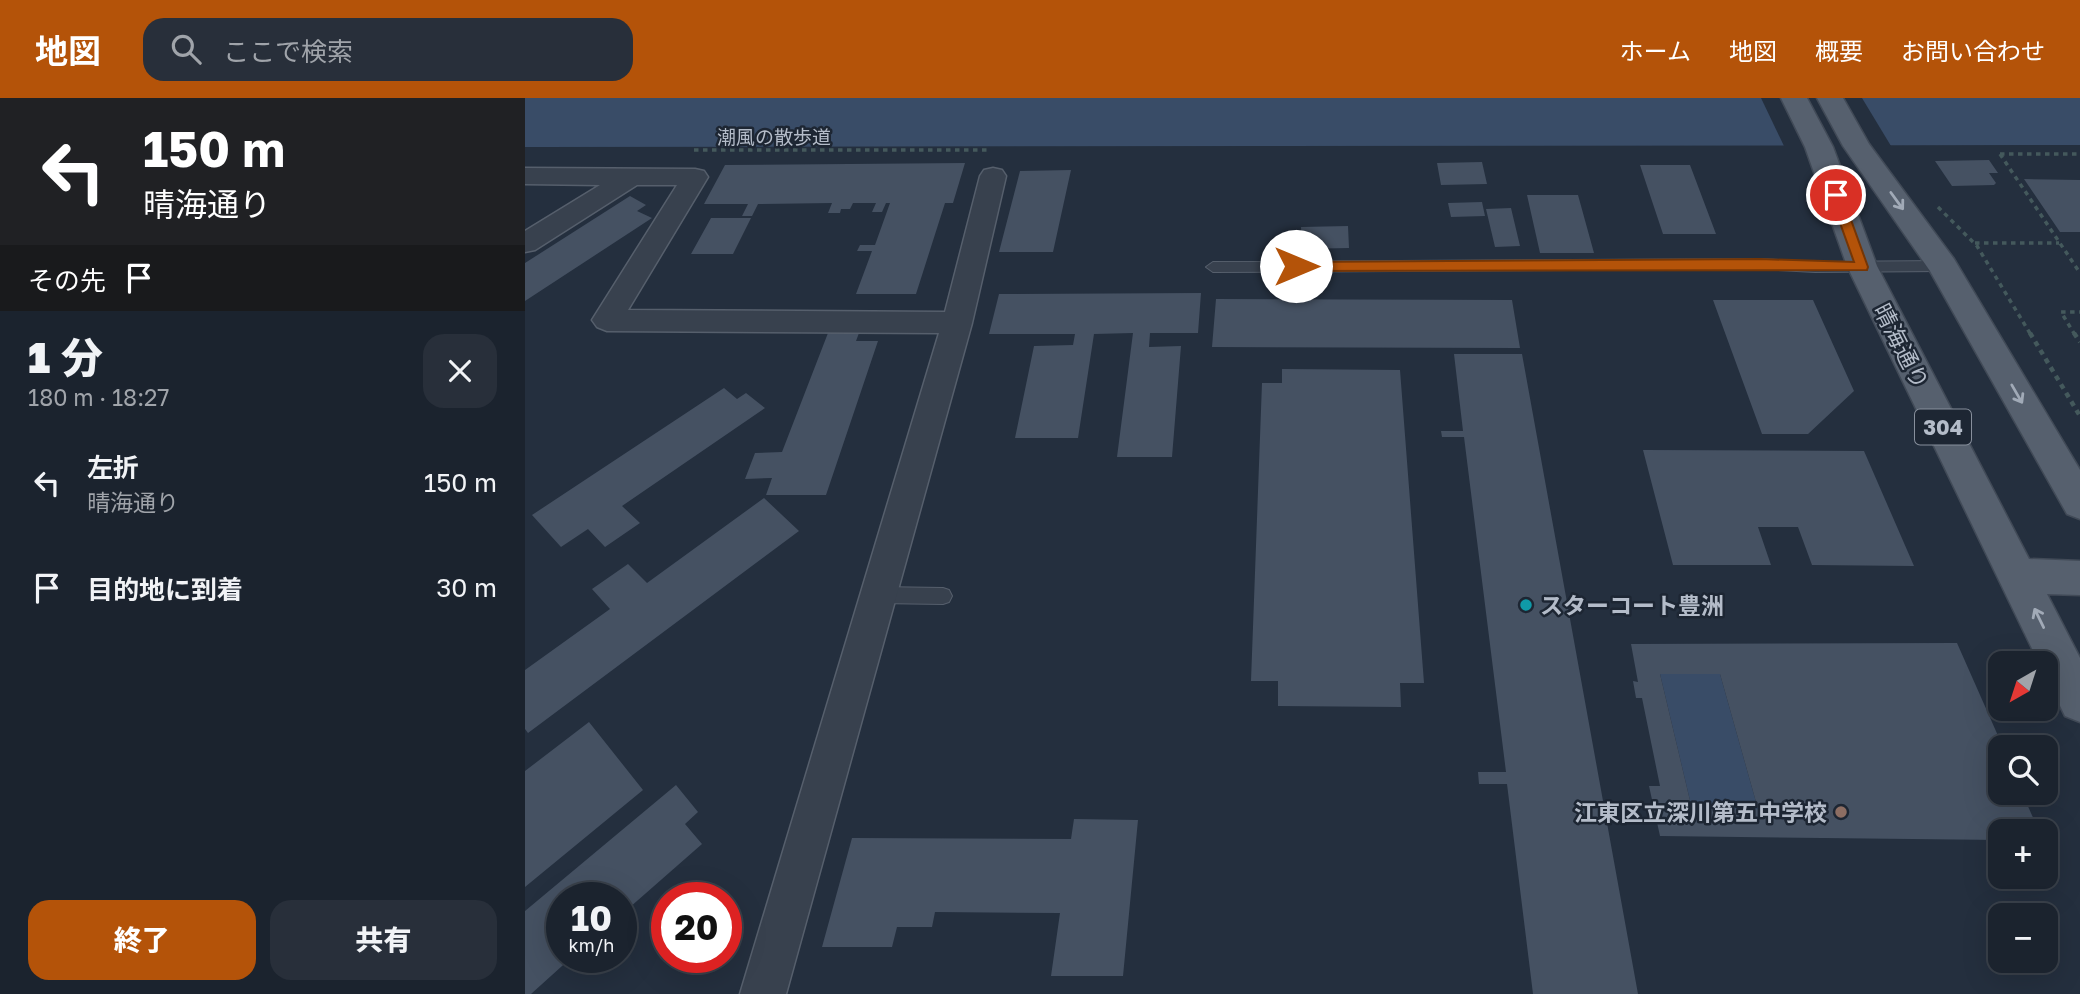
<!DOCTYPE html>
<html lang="ja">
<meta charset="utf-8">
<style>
:root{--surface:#1b232e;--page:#282f3a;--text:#f1f3f6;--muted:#a0a4aa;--line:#39404a;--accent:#b45309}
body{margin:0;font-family:"Golos Text","Noto Sans JP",sans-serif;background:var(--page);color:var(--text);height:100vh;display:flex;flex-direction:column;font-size:26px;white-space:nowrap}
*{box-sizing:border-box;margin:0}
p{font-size:23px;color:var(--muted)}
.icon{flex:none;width:38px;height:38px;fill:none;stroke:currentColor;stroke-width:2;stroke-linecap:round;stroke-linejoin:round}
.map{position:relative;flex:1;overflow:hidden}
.details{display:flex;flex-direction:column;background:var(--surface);width:525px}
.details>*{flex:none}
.guide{background:#202124;color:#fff;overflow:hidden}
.needle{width:46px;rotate:219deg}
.tools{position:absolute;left:1463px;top:553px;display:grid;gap:14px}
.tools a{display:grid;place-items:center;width:70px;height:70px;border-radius:14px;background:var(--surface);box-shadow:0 7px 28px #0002,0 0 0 2px var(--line);font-size:35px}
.speed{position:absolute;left:21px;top:784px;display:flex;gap:14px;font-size:35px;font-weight:700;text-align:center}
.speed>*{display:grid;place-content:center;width:91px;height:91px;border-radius:50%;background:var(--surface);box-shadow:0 7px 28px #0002,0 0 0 2px var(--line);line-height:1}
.speed small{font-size:18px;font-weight:400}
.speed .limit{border:10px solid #d22;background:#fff;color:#111}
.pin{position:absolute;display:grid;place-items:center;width:60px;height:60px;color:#fff;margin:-30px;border:4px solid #fff;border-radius:50%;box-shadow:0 2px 7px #0007}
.me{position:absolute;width:77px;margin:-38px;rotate:90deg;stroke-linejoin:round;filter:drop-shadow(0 0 5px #0008)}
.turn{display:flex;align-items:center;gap:24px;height:147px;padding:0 28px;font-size:32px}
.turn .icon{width:91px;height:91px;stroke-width:2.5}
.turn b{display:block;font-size:49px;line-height:60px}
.then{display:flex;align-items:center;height:66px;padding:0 28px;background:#0003;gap:14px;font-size:26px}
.round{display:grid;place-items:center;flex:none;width:74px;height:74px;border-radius:21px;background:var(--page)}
.head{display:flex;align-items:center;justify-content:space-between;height:119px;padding:0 28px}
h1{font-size:42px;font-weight:800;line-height:52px}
.action{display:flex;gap:14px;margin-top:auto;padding:14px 28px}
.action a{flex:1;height:80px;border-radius:21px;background:var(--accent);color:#fff;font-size:28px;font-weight:800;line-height:80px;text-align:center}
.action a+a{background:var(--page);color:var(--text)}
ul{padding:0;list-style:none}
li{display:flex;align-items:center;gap:21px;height:105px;padding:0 28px}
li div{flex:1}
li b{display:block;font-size:26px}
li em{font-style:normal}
header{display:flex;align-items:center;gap:42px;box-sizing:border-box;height:98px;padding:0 35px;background:var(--accent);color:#fff}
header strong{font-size:33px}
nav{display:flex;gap:38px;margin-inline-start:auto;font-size:24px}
.search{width:490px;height:63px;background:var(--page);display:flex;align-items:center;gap:18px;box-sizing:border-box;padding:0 24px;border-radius:21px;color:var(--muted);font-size:26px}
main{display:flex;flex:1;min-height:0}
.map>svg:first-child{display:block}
.water{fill:#394c67}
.pier{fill:#242f3e}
.building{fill:#455162;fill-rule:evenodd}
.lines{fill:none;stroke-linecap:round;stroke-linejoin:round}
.lane-casing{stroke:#565f6c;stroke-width:2}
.street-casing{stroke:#565f6c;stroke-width:3}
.primary-casing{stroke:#414a57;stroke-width:3}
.path-far1{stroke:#44595c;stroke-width:3.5;stroke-dasharray:4.5 4.5;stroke-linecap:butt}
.path{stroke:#44595c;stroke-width:4.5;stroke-dasharray:5 5;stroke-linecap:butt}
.lane{fill:#38414e;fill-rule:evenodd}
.street{fill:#38414e;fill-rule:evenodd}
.primary{fill:#56606e;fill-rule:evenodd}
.oneway{stroke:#a1aab7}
.route{fill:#b45309;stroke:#753606;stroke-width:2}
.culture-dot{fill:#0f9aa8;stroke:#1d2633;stroke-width:2.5}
.education-dot{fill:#8d6e63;stroke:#1d2633;stroke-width:2.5}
.labels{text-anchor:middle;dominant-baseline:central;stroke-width:5;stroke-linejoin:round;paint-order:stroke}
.far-street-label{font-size:19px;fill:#b4bcc9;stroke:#1d2633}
.shield{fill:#1d2633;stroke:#878f9c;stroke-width:2}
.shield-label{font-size:21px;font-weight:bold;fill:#b4bcc9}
.street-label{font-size:23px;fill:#b4bcc9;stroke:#1d2633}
.poi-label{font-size:23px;font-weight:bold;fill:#b4bcc9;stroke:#1d2633;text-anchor:start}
</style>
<header>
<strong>地図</strong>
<div class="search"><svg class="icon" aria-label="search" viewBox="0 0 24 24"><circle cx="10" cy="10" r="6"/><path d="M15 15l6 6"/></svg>ここで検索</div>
<nav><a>ホーム</a><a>地図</a><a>概要</a><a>お問い合わせ</a></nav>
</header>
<main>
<section class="details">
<div class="guide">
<div class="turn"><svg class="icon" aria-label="left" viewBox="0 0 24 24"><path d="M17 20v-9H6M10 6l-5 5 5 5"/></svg><div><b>150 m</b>晴海通り</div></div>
<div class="then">その先<svg class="icon" aria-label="arrive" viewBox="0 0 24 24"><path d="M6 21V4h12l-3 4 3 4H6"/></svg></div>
</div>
<div class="head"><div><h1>1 分</h1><p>180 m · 18:27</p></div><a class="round"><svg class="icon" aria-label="close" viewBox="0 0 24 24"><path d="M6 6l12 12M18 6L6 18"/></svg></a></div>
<ul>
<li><svg class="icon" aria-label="left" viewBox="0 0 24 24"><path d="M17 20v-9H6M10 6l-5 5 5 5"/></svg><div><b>左折</b><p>晴海通り</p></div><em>150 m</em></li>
<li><svg class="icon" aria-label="arrive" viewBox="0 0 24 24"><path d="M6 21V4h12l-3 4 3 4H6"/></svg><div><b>目的地に到着</b></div><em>30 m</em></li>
</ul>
<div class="action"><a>終了</a><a>共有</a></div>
</section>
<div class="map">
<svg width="1555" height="896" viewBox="0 0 1555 896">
<rect width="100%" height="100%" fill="#242f3e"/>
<!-- water -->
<path class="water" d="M0 0H1555V47L0 49Z
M1135 576H1195L1233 711H1167Z"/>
<!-- pier -->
<path class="pier" d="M1236 0H1337L1366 48H1259Z"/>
<!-- building -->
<path class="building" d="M1464 62 1473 75H1464L1471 85 1469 87 1427 88 1410 63Z
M957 64 962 86 916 87 912 65Z
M440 65 428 105H420L391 196H331L347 153H332L335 147H350L365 105H361L357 114H347L351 105H328L325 111H316L315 115H303L307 105 233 106 227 118H217L223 106H179L200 67Z
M1115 67H1165L1191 136H1138Z
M546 72 528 154H474L495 73Z
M1499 81 1555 82V134H1535Z
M1002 97H1053L1069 155H1015Z
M105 98 121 107 112 113 127 120 0 203V165Z
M957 104 960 118 926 119 923 105Z
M986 110 995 148 970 149 961 111Z
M186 120H226L208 156H166Z
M823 128 824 150 777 151 776 129Z
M676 195 673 235H625L624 249 656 248 647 359H592L608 235 569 236 553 340H490L509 248 548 247 550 236H464L474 196Z
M691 201 987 202 995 250 687 249Z
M1188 202H1288L1329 293 1283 336H1237Z
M303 235H334L331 243H353L301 397H241L247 380 220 381 230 355 257 354Z
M929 256H997L1113 896H1008L982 686H954L953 674H981L939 339H917L916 333H938Z
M757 271 875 272 899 585H875L876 609 753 608V583H726L737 285H757Z
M199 290 212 301 221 295 240 310 97 408 115 425 80 449 63 431 36 449 7 417Z
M1118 352 1339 353 1389 468 1287 467 1273 429H1233L1246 467H1148Z
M239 400 274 433 3 635 0 631V572L85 511 67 491 103 466 122 485Z
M1432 545 1478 649H1475V695H1497L1514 733H1475V742L1135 738 1124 688H1135L1117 600H1111L1108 583 1113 584 1106 546ZM1135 576H1195L1233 711H1167Z
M64 624 118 692 0 789V673Z
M151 687 173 714 160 726 177 746 96 817V800H37V859H47L6 896H0V813Z
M549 721 613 722 598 878H526L535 815 410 814 407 829H372L367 849H297L327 740 546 741Z"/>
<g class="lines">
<!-- lane casing -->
<g class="lane-casing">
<path id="lane" d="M1235 161 1290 164 1418 163 1425 168 1418 173 1290 174 1235 171 688 174 681 169 688 164Z
M353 489 418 490 424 492 427 498 424 504 418 506 353 505 347 503 344 497 347 491Z"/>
</g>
<!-- street casing -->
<g class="street-casing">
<path id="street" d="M0 70 170 71 179 73 183 79 103 212 420 214 455 78 459 72 468 70 477 72 481 78 447 225 261 896H215L414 235 82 233 72 229 67 222 152 87H112L10 152 0 154V133L75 87 0 86Z"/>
</g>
<!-- primary casing -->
<g class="primary-casing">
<path id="primary" d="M1256 0H1282L1308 49 1352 168 1504 461 1555 463V497L1522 496 1555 560V624L1540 618 1521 579V565H1514L1322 168 1280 49Z
M1292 0H1318L1344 46 1429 161 1555 372V421L1542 416 1405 173 1318 48Z"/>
</g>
<!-- path-far1 -->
<path class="path-far1" d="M169 52H465
M1475 56 1555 175
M1475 56H1555
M1413 109 1452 148 1506 237
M1450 145H1534
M1550 237 1536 214H1555"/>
<!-- path -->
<path class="path" d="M1505 235 1555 318
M1549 235 1555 244"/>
<!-- lane -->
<use href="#lane" class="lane"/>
<!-- street -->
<use href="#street" class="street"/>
<!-- primary -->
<use href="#primary" class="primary"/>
</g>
<!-- one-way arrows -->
<defs><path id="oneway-shaft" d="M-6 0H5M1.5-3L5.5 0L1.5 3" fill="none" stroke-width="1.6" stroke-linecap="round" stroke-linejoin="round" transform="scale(1.75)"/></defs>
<g class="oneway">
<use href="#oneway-shaft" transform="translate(1372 103) rotate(54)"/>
<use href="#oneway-shaft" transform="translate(1492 296) rotate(60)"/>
<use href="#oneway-shaft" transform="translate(1514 520) rotate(-116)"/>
</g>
<!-- route -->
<path class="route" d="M1311 93 1317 97 1343 169 1342 172 771 173 764 168 771 164 1235 161 1329 164 1305 97Z"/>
<!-- markers -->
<circle class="culture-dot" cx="1001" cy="507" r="7"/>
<circle class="education-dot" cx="1316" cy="714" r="7"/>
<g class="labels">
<!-- far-street labels -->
<g class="far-street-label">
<text x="249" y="38">潮風の散歩道</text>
</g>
<!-- shield labels -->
<rect class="shield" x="1390" y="311.5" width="56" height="35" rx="5"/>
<g class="shield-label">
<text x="1418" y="329">304</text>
</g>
<!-- street labels -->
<g class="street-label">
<text transform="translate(1377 248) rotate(63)">晴海通り</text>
</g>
<!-- poi labels -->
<g class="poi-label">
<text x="1015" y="507">スターコート豊洲</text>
<text x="1302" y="714" text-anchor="end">江東区立深川第五中学校</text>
</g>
</g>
</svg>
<div class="tools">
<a><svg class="needle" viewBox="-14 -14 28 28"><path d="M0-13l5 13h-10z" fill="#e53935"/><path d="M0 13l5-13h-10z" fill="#a0a4aa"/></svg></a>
<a><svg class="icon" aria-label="search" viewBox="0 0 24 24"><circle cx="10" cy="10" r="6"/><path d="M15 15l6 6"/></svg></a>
<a>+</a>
<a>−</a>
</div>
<div class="speed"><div>10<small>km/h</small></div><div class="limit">20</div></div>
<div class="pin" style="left:1311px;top:97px;background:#d93025"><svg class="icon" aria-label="arrive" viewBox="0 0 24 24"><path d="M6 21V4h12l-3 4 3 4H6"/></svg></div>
<svg class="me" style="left:771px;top:168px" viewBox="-20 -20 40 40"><circle r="19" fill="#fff"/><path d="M0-13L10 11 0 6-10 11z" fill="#b45309"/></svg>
</div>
</main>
